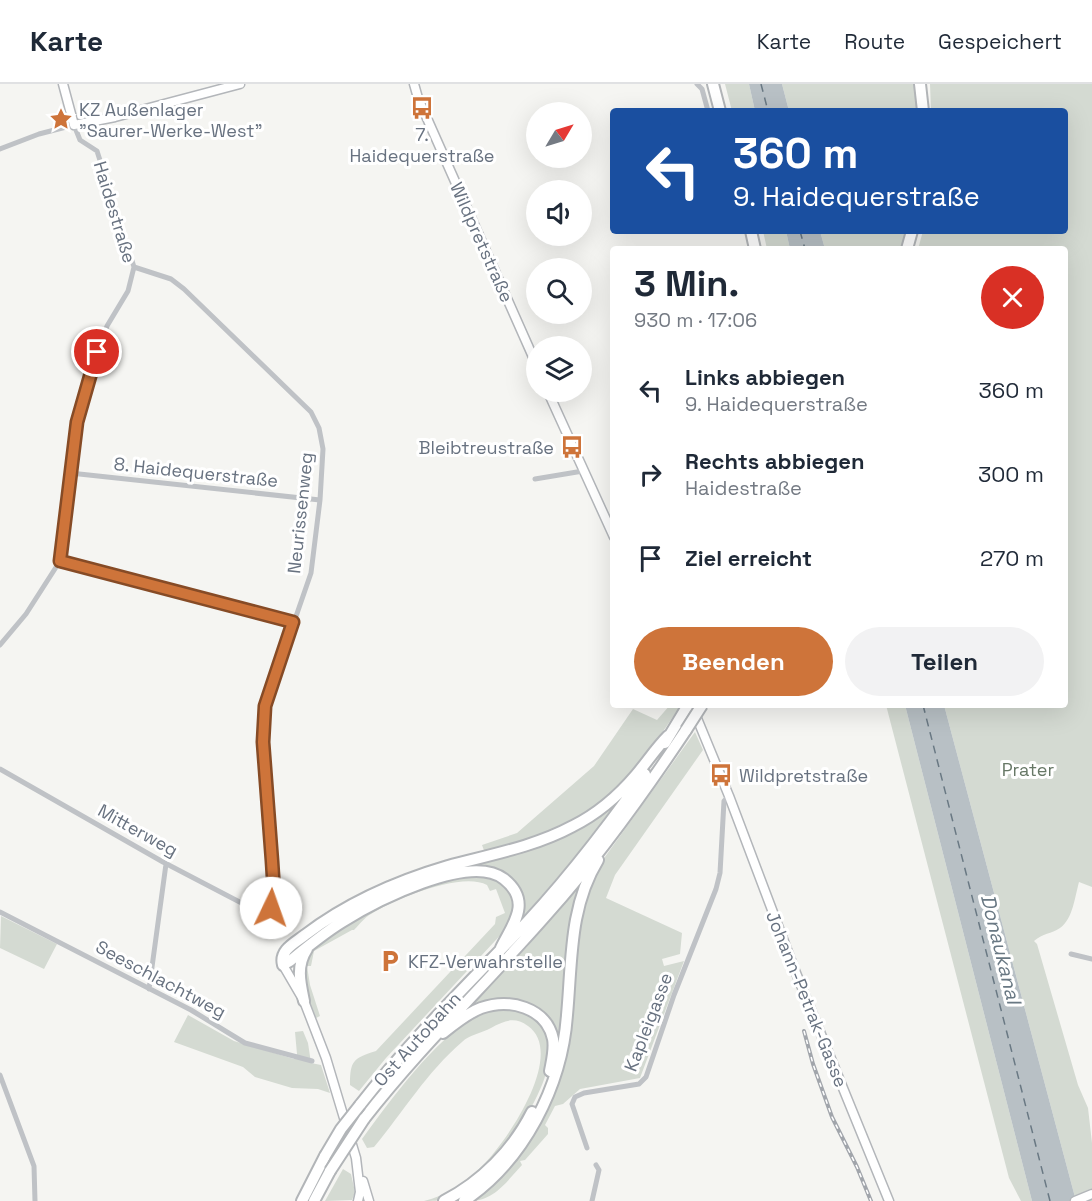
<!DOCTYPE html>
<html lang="de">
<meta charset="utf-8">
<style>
:root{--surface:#fff;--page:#f2f2f3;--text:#1f2937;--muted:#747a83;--line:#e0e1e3;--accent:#ce743a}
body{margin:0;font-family:"Space Grotesk",sans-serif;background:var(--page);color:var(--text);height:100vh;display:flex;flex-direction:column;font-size:22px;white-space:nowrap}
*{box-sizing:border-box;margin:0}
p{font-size:20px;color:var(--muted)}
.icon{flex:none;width:33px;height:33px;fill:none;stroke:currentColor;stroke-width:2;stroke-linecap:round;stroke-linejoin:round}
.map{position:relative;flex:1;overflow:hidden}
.side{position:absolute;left:610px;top:162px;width:458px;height:462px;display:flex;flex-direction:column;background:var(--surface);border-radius:6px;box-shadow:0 6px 24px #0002}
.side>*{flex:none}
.top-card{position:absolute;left:610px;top:24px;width:458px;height:126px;border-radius:6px;box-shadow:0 6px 24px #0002;background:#1a4fa0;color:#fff;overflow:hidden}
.needle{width:39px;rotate:52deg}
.controls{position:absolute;left:526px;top:18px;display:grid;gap:12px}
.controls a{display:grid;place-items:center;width:66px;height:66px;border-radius:50%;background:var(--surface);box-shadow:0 6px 24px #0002;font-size:30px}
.pin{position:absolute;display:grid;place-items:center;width:51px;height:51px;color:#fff;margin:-26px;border:3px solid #fff;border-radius:50%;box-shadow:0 2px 6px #0007}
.me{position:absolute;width:66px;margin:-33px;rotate:3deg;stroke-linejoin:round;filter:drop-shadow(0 0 4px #0008)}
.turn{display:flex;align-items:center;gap:21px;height:126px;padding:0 24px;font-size:27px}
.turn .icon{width:78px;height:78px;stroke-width:2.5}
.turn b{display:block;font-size:42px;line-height:51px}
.round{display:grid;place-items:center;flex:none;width:63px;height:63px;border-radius:32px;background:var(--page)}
.headline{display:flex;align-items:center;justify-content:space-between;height:102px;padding:0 24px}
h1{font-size:36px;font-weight:800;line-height:45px}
.cta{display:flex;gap:12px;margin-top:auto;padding:12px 24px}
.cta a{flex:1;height:69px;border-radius:36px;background:var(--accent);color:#fff;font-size:24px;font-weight:800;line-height:69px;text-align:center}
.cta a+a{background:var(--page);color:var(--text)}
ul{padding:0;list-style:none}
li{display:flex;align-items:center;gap:18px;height:84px;padding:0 24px}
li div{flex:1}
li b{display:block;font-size:22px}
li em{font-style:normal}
header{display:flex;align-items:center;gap:36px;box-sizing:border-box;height:84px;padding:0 30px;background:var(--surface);border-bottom:2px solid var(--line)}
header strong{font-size:28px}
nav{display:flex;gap:33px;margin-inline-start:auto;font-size:21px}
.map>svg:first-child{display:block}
.green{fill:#d4dad2}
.water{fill:#b8c0c5}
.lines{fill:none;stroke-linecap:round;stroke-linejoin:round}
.ferry{stroke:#697883;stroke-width:1.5;stroke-dasharray:8 6;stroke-linecap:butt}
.primary-casing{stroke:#b3b6ba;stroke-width:11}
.highway-casing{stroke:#b2b5b8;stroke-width:14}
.street{stroke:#bfc2c6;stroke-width:5}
.primary{stroke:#fff;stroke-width:8}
.highway{stroke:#fff;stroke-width:10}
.rail-casing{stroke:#a1a5ab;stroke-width:4}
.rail{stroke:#fff;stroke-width:1.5;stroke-dasharray:4.5;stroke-linecap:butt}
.highway-bridge-casing{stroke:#b2b5b8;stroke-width:14;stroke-linecap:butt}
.highway-bridge{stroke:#fff;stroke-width:10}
.route-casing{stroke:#864b26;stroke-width:15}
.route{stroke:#ce743a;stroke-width:10}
.labels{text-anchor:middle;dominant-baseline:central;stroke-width:6;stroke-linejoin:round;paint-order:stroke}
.poi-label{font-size:18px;fill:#687280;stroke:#fff;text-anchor:start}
.street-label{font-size:18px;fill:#687280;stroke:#fff}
.park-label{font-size:18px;fill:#677866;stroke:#fff}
.water-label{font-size:20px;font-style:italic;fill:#697883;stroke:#fff}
</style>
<header>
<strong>Karte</strong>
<nav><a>Karte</a><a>Route</a><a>Gespeichert</a></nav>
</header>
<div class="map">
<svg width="1092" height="1117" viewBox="0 0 1092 1117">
<rect width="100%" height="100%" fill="#f5f5f2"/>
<!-- green -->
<path class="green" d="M725 0H749L755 27H732Z
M782 0H914L918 27H789Z
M930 0H1092V803L1079 798C1075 812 1073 835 1060 844 1051 850 1043 849 1034 857L1037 860 1078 1001 1088 1024 1092 1059V1117H1076L944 621H1065V165H918L923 147H1065V27H931Z
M763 147H786L790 165H767Z
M820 147H906L901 165H825Z
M670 621H681C661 650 642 681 617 706 582 742 532 756 485 769L482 761 517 749 594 682 633 625 657 636Z
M886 621H905L1032 1117H1021L1009 1094Z
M695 648 703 666 615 791 606 814 682 849 680 870 662 875 664 882 684 877 640 994 580 1005 563 1020 555 1022 545 1041 548 1044V1050L525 1076 520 1077 522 1081C507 1097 494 1117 470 1117L550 1014 574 854 585 809 602 777Z
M623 710 576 772 522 835 521 834V819L498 789 417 799 288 875 285 871 325 841 398 803 525 765Z
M461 792C470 792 481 791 490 792 504 796 517 815 514 830 513 834 510 839 508 843L386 974 359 1007 350 1001C350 977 353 974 376 967L495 840 496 833 505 829 496 805 490 807 487 801C462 787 394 815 371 830 364 834 360 840 354 846H352L314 867 311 882H307L310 901 320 932 316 934 304 905 306 872 320 856 361 830 418 804Z
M583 797C581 810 575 823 573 837 568 868 568 901 565 932 558 993 534 1047 491 1091 480 1103 467 1117 450 1117 469 1107 486 1093 500 1077 530 1045 584 962 536 926 521 915 500 916 483 921 474 923 467 930 459 933L526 864Z
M1 832 57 860 44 885 0 864Z
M512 924C527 928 545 938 549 955 558 992 513 1058 487 1084 476 1094 460 1107 446 1114 439 1117 432 1117 424 1117 445 1112 467 1098 482 1082 506 1059 567 970 528 942 514 932 504 937 491 944 482 949 469 951 462 958 427 988 403 1028 374 1063L367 1064 362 1055C390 1017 438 950 480 930 490 925 501 925 512 924Z
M188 931 234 957 294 975 297 970 295 948 303 947 308 959 311 979 321 981 330 1009 318 1005 292 1004 255 993 243 983 174 958Z
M343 1085 351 1090 355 1108 352 1116 325 1117Z"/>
<!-- water -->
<path class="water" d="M749 0H782L789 27H755Z
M786 147H820L825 165H790Z
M905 621H944L1076 1117H1032Z"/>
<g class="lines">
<!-- ferry -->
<path class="ferry" d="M761 0 768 27
M800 147 805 165
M923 621 1050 1117"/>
<!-- primary casing -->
<g class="primary-casing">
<path id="primary" d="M63 0 74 41 115 33 240 0
M414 0 418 14 537 282
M548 308 614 453
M694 627 729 712 794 884 889 1117
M283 881 304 917 326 974 356 1074 360 1108 358 1117
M363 1097 369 1117
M1075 1117 1092 1110"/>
</g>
<!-- highway casing -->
<g class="highway-casing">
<path id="highway" d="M713 0 720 27
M920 0 923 27
M751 147 755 165
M907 165 912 147
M665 659 688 621
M501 864C512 841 533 818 504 795 470 768 374 818 342 838 324 849 307 863 290 877L283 881C279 866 295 859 305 851 347 819 397 797 448 782 489 771 534 763 573 742 597 730 619 711 636 691 647 678 656 664 668 652
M304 917C300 898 296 882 307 865
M443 949C454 940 468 929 481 924 509 914 546 923 553 955 555 965 552 976 550 987
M360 1021C406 962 458 910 510 856 560 805 604 748 645 690
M364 1035C421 962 488 898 549 828 600 771 644 709 686 646
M302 1117 325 1072
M314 1117 330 1087
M444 1117C481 1098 513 1066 532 1028
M464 1117C524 1077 562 1002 567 931 572 878 569 823 598 776"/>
</g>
<!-- street -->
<path class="street" d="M697 0 702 5 708 27
M0 65 39 50 74 41 80 56 97 67 134 183 128 207 107 242 84 309 74 360 60 477 26 530 0 561
M70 389 320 416
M535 395 583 387
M60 477 293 538
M0 685 163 778 255 826 264 828 271 824 274 808 272 777 263 658 265 622 311 489 320 416 323 365 319 344 311 328 184 205 171 195 134 183
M0 828 191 926 245 959 312 977
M1071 870 1092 875
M149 905 166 780
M0 991 34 1082 35 1117
M587 1064 572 1020 575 1013 584 1009 639 1000 646 993 674 911 716 805 720 789 724 717 729 712
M592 1117 599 1086 596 1081"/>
<!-- primary -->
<use href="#primary" class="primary"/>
<!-- highway -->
<use href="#highway" class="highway"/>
<!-- rail casing -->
<g class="rail-casing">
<path id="rail" d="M804 947 813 980 832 1033 857 1083 871 1117"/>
</g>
<!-- rail -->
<use href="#rail" class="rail"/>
<!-- highway-bridge casing -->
<g class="highway-bridge-casing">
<path id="highway-bridge" d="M686 646 702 621
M325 1072 341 1045 360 1021
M330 1087 364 1035"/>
</g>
<!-- highway-bridge -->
<use href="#highway-bridge" class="highway-bridge"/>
</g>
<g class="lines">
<!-- route casing -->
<g class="route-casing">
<path id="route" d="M97 268 77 338 60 477 293 538 265 622 263 658 272 777 274 808 271 824"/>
</g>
<!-- route -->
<use href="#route" class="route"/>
</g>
<!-- icons -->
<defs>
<g id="bus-bare" transform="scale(1.8)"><path d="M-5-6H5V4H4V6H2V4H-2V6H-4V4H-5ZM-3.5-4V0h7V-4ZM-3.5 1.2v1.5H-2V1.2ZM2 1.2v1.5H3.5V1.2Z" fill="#ce743a" stroke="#fff" stroke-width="2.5" paint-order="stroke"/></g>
<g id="sight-bare" transform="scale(1.8)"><path d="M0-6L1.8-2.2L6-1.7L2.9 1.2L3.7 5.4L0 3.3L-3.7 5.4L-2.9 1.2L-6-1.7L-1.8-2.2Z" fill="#ce743a" stroke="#fff" stroke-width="2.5" paint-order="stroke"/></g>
<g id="parking-bare" transform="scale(1.8)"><path d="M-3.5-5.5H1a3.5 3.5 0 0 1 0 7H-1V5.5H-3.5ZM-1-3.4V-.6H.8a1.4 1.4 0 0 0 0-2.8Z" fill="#ce743a" stroke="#fff" stroke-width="2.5" paint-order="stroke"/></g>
</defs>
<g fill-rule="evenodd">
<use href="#bus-bare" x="422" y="24"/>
<use href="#sight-bare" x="61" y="35"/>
<use href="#bus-bare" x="572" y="363"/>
<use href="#bus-bare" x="721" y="691"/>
<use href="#parking-bare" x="390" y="877"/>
</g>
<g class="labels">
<!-- poi labels -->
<g class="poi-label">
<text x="79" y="25">KZ Außenlager<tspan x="79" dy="21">"Saurer-Werke-West"</tspan></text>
<text x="422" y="50" text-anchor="middle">7.<tspan x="422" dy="21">Haidequerstraße</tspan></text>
<text x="554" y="363" text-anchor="end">Bleibtreustraße</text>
<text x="739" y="691">Wildpretstraße</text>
<text x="408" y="877">KFZ-Verwahrstelle</text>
</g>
<!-- street labels -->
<g class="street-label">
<text transform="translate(115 128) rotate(73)">Haidestraße</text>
<text transform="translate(482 158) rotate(66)">Wildpretstraße</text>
<text transform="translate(196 388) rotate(6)">8. Haidequerstraße</text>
<text transform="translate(300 429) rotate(-84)">Neurissenweg</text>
<text transform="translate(138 746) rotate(29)">Mitterweg</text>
<text transform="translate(161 895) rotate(28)">Seeschlachtweg</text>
<text transform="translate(807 915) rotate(68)">Johann-Petrak-Gasse</text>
<text transform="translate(648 938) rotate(-69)">Kapleigasse</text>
<text transform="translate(417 955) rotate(-48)">Ost Autobahn</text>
</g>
<!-- park labels -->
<g class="park-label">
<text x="1028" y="685">Prater</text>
</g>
<!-- water labels -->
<g class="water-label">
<text transform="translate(1001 865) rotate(76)">Donaukanal</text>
</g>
</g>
</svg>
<div class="controls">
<a><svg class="needle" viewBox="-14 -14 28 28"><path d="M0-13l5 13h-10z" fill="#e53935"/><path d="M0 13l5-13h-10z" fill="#747a83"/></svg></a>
<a><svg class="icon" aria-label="sound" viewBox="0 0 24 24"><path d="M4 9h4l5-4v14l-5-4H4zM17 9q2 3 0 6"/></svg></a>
<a><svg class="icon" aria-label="search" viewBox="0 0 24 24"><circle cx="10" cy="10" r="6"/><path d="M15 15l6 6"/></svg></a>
<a><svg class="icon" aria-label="layers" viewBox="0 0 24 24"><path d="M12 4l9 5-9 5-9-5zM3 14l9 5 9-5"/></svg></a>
</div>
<div class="pin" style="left:97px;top:268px;background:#d93025"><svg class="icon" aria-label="arrive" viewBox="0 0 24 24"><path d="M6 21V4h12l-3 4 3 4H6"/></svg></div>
<svg class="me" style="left:271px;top:824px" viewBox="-20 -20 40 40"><circle r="19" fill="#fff"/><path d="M0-13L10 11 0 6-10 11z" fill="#ce743a"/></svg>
<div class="top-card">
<div class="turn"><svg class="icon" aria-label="left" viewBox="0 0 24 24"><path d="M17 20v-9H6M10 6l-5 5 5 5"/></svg><div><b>360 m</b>9. Haidequerstraße</div></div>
</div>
<section class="side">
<div class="headline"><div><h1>3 Min.</h1><p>930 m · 17:06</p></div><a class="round" style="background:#d93025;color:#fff"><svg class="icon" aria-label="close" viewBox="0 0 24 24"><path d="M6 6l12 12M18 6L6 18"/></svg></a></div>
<ul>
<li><svg class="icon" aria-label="left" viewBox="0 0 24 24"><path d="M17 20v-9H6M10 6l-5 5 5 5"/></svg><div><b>Links abbiegen</b><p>9. Haidequerstraße</p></div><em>360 m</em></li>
<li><svg class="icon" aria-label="right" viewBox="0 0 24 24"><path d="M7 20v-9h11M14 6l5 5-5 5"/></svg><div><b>Rechts abbiegen</b><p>Haidestraße</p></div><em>300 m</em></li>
<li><svg class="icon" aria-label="arrive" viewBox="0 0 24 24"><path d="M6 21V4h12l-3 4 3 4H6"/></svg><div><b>Ziel erreicht</b></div><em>270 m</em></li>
</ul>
<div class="cta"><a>Beenden</a><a>Teilen</a></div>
</section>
</div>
